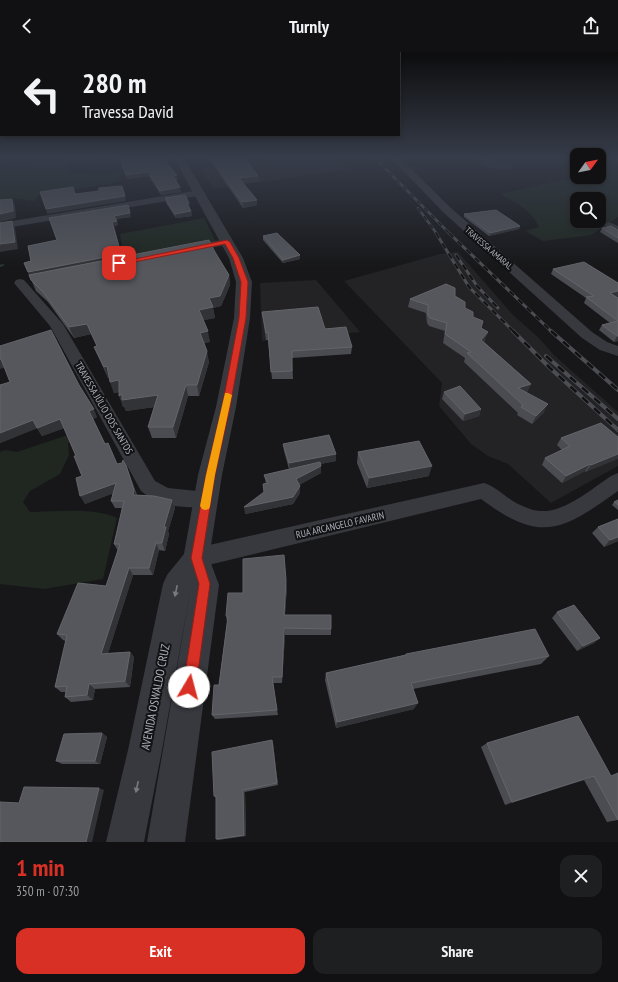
<!DOCTYPE html>
<meta charset="utf-8">
<style>
:root{--surface:#111113;--page:#1e1f21;--text:#f1f3f6;--muted:#9c9da0;--line:#303133;--accent:#d93025}
body{margin:0;font-family:"PT Sans Narrow",sans-serif;background:var(--page);color:var(--text);height:100vh;display:flex;flex-direction:column;font-size:15px;white-space:nowrap}
*{box-sizing:border-box;margin:0}
p{font-size:13px;color:var(--muted)}
.icon{flex:none;width:22px;height:22px;fill:none;stroke:currentColor;stroke-width:2;stroke-linecap:round;stroke-linejoin:round}
.map{position:relative;height:790px;overflow:hidden}
.details{display:flex;flex-direction:column;background:var(--surface);flex:1}
.details>*{flex:none}
.top-card{position:absolute;left:0px;top:0px;width:400px;height:84px;box-shadow:0 2px 6px #0003,0 0 0 1px var(--line);background:#111113;color:var(--text);overflow:hidden}
.needle{width:26px;rotate:57deg}
.tools{position:absolute;left:570px;top:96px;display:grid;gap:8px}
.tools a{display:grid;place-items:center;width:36px;height:36px;border-radius:8px;background:var(--surface);box-shadow:0 2px 6px #0003,0 0 0 1px var(--line);font-size:20px}
.pin{position:absolute;display:grid;place-items:center;width:34px;height:34px;color:#fff;margin:-17px;border-radius:8px;box-shadow:0 2px 6px #0006}
.me{position:absolute;width:44px;margin:-22px;rotate:8deg;stroke-linejoin:round;filter:drop-shadow(0 0 3px #0008)}
.turn{display:flex;align-items:center;gap:14px;height:84px;padding:0 16px;font-size:18px}
.turn .icon{width:52px;height:52px;stroke-width:2.5}
.turn b{display:block;font-size:28px;line-height:34px}
.round{display:grid;place-items:center;flex:none;width:42px;height:42px;border-radius:12px;background:var(--page)}
.summary{display:flex;align-items:center;justify-content:space-between;height:68px;padding:0 16px}
h1{font-size:24px;font-weight:700;line-height:30px;color:var(--accent)}
.primary-button{display:flex;gap:8px;margin-top:auto;padding:8px 16px}
.primary-button a{flex:1;height:46px;border-radius:12px;background:var(--accent);color:#fff;font-size:16px;font-weight:700;line-height:46px;text-align:center}
.primary-button a+a{background:var(--page);color:var(--text)}
header{display:flex;justify-content:space-between;align-items:center;height:52px;padding:0 16px;background:var(--surface);font-size:18px;font-weight:700}
.map>svg:first-child{display:block}
.built{fill:#232326}
.green{fill:#1f2720;fill-rule:evenodd}
.water{fill:#2e363c}
.lines{fill:none;stroke-linecap:round;stroke-linejoin:round}
.stream{fill:#2e363c;fill-rule:evenodd}
.minor{fill:#38393e;fill-rule:evenodd}
.tertiary{fill:#38393e;fill-rule:evenodd}
.rail-far2-casing{stroke:#4c4d53;stroke-width:2.5}
.rail-far1-casing{stroke:#4c4d53;stroke-width:3}
.rail-casing{stroke:#4c4d53;stroke-width:4}
.rail-far2{stroke:#121214;stroke-width:1.5;stroke-dasharray:5;stroke-linecap:butt}
.rail-far1{stroke:#121214;stroke-width:2;stroke-dasharray:6;stroke-linecap:butt}
.rail{stroke:#121214;stroke-width:2.5;stroke-dasharray:8;stroke-linecap:butt}
.wall{fill:#4b4c51}
.shaded-wall{fill:#323336}
.building{fill:#55575c;stroke:#63656a}
.oneway{fill:#777a81}
.route{fill:#d93025;stroke:#8d1f18}
.slow{fill:#f59e0b}
.labels{text-anchor:middle;dominant-baseline:central;stroke-width:4;stroke-linejoin:round;paint-order:stroke}
.far-street-label{font-size:9px;fill:#aaafb8;stroke:#121214}
.street-label{font-size:10px;fill:#aaafb8;stroke:#121214}
.near-street-label{font-size:12px;fill:#aaafb8;stroke:#121214}
</style>
<header><svg class="icon" aria-label="back" viewBox="0 0 24 24"><path d="M15 5l-7 7 7 7"/></svg>Turnly<svg class="icon" aria-label="share" viewBox="0 0 24 24"><path d="M12 15V3M7 8l5-5 5 5M5 13v7h14v-7"/></svg></header>
<div class="map">
<svg width="618" height="790" viewBox="0 0 618 790">
<rect width="100%" height="100%" fill="#171719"/>
<!-- built -->
<path class="built" d="M276 106H336L349 117 214 137 200 116Z
M458 200 513 263 538 285 555 304 618 360V414L551 451 508 412 488 404 471 392 439 354 442 331 344 229 440 202Z
M316 228 360 280 262 289 260 231Z"/>
<!-- green -->
<path class="green" d="M78 106H97L70 109 68 118 71 122 84 120 96 123 108 122 119 118 127 119 121 122 118 129 109 132 38 143 36 148 34 149 9 146 0 150V116Z
M600 106 616 107 618 106V165L591 183 543 189 525 179 539 175C530 156 517 152 500 142L577 125H599V117L609 113ZM577 147H599V169H577Z
M204 166 216 190 124 208 120 182Z
M71 382 77 384 68 391 69 403 60 422 30 439 23 450 30 460C56 460 93 455 117 466L103 527 44 537 0 532V400L5 398 17 400Z"/>
<!-- water -->
<path class="water" d="M484 106 512 112V116C498 119 488 115 475 109Z"/>
<g class="lines">
<!-- stream -->
<path class="stream" d="M2 212 5 213 0 215V213Z"/>
<!-- minor -->
<path class="minor" d="M391 106H400L451 156 592 280 607 290 618 294V304L600 298 582 286 443 160Z
M200 138 203 139 205 141 203 143 0 177V171Z
M609 170 618 174V181L604 173Z
M227 187 231 188 233 190 231 192 188 200 184 199 182 197 184 195 188 194Z
M20 227 24 228 63 272 155 429 168 436 206 440 213 442 216 448 213 454C202 457 168 455 157 450 152 447 146 443 141 439L50 274 14 231 16 228Z
M618 421V439C562 479 541 492 481 447L196 516 188 513 185 506 188 499 196 496 484 431C497 435 506 446 518 452 525 455 533 459 541 459 564 461 593 436 611 424Z"/>
<!-- tertiary -->
<path class="tertiary" d="M174 106H184L243 206 252 230 250 266 236 355 222 423 209 506 219 533 185 790H147L191 535 162 698 144 790H106L128 698 163 532 167 523 184 502 198 423 216 355 234 266 236 230 229 206Z"/>
<!-- rail-far2 casing -->
<g class="rail-far2-casing">
<path id="rail-far2" d="M375 106 450 182
M418 156 437 182"/>
</g>
<!-- rail-far1 casing -->
<g class="rail-far1-casing">
<path id="rail-far1" d="M436 181 469 235 514 280
M449 181 552 280
M456 203 477 234 498 256"/>
</g>
<!-- rail casing -->
<g class="rail-casing">
<path id="rail" d="M513 279 550 316 618 378
M551 279 618 338
M546 304 618 367"/>
</g>
<!-- rail-far2 -->
<use href="#rail-far2" class="rail-far2"/>
<!-- rail-far1 -->
<use href="#rail-far1" class="rail-far1"/>
<!-- rail -->
<use href="#rail" class="rail"/>
</g>
<!-- wall -->
<path class="wall" d="M119 106H168L169 111H166L178 127 176 128 181 140 161 143 149 124 127 127Z
M207 106H245L258 124 259 129 243 131 257 148V153L243 156 214 114Z
M165 146 189 151 190 156H189L191 159 192 164 176 166 166 151Z
M464 162 520 174 519 177 489 184 464 165Z
M131 165 116 167 118 173 114 174 122 205 215 200 229 223 230 233 221 254 213 256 215 266 203 268 210 290 204 291 209 310 199 344H188L176 386H152L148 375 154 355 126 359 124 354 123 355 119 340 114 341 109 326H108L94 295 97 294 91 282 74 286 48 250 36 239 24 211 31 209 57 188 49 166Z
M602 176 618 178V191L600 180Z
M263 184 300 203V207L283 211 263 188Z
M553 217 618 231V244L616 245 618 246V289L614 290 599 278 602 273 610 271 584 251 586 246 551 222Z
M455 244 481 276 485 288 484 290 531 332 527 340H526L544 360 532 372 517 363 518 361 464 310 465 306 443 291 445 279 429 274 427 271 426 261 408 255 410 247Z
M262 260 325 277 352 295 351 302 292 306 293 327H272L268 288H266Z
M0 294 79 333 97 365 93 367 105 392 117 412 129 421 137 443 172 448 175 456 168 479 169 482 165 499 159 498 153 523H133L108 601 130 600 134 605 130 635 95 637 93 648 71 650 65 645 66 640H61L55 635 66 589 63 588 57 582 106 534 118 499 114 492 122 456H115L111 449 113 441 85 452 82 424 76 404 64 376 42 384 37 376 0 391V333L10 330 5 315Z
M444 340 481 357 479 364 463 369 442 347Z
M618 385 586 420 585 419 562 431 542 413 545 406 562 398 557 393 561 386Z
M283 392 336 402V409L320 412 321 421 299 433 300 434V441L293 452 245 462 264 440 266 432 264 423 289 417 284 399Z
M358 400 429 424 367 436 357 411Z
M618 448V458L612 453 614 450Z
M618 467V489L604 495 592 481 598 475Z
M287 535 285 563 331 577V583H285L282 631H273L278 663 215 667 212 663 219 633 227 570 226 564 243 541Z
M557 560 600 586 594 591 577 599 552 566Z
M406 602 549 604 541 612 413 637 414 657 336 676 325 628 326 621 405 603Z
M578 664 618 768 607 770 584 728 505 753 481 695 487 691Z
M102 681 107 685 100 712H62L56 709Z
M273 691 278 733 245 740 246 784 218 788 216 787V746L214 744Z"/>
<!-- shaded-wall -->
<path class="shaded-wall" d="M163 107H168L169 111H164Z
M148 120 149 124 127 127 126 123Z
M177 123 178 127 174 128 173 124Z
M258 124 259 129 240 132 239 126Z
M180 135 181 140 161 143 160 139Z
M125 144 126 149 47 162 46 157Z
M12 147 15 153 16 166 0 170V162Z
M257 148V153L243 156 242 150Z
M189 151 190 156H188L187 152Z
M191 159 192 164 176 166 175 162Z
M130 161 131 165 115 167 114 164Z
M12 169 15 176 18 197 0 200V192Z
M117 169 118 173 114 174 122 206 29 224 28 220 112 170Z
M520 174 519 177 489 184 490 181Z
M300 203V207L283 211V208Z
M229 223 230 233 221 254 213 256 215 266 201 269 199 258Z
M618 239V244L608 247 610 241Z
M87 272 91 282 74 286 69 275Z
M208 279 210 290 202 291 200 281Z
M488 280 485 288 479 296 481 288Z
M617 284H618V289L614 290Z
M207 299 209 310 199 344 197 333Z
M0 307H1L6 315 0 317Z
M107 314 112 325 108 326 104 315Z
M119 328 123 339 114 341 110 330Z
M531 332 527 340 514 344 518 336Z
M186 333 188 344 176 386 173 375Z
M122 342 158 343 162 354 126 359 124 354 123 355 119 344Z
M548 352 544 360 532 372 536 364Z
M94 357 97 365 92 367 89 359Z
M481 357 479 364 463 369 465 362Z
M60 367 65 376 42 384 37 376Z
M33 368 38 376 0 391V381Z
M336 402V409L290 418 289 411Z
M618 402V407L586 420 591 413Z
M590 412 585 419 562 431 566 424Z
M126 413 129 421 137 446 133 443Z
M321 414V421L297 434 296 427Z
M432 414 429 424 367 436 369 426Z
M116 431 120 439 85 452 80 444Z
M300 434V441L293 452 245 462 244 455Z
M172 448 175 456 168 479 169 482 165 499 162 491 164 475Z
M618 485V489L604 495 610 488Z
M156 491 159 498 153 523 149 516Z
M129 516 133 523 106 608 101 602Z
M286 528 287 535 284 569V563Z
M284 576 285 583 282 631V625Z
M600 586 594 591 577 599 583 594Z
M130 600 134 605 130 635 125 629Z
M89 632 95 637 93 648 87 643Z
M418 651 414 657 336 676 337 670Z
M102 681 107 685 100 712 95 709Z
M272 688 273 691 278 733 277 731Z
M594 724 584 728 505 753 512 750Z
M99 736 104 738 92 790H86Z
M243 738 245 740 246 784 244 783Z"/>
<!-- building -->
<path class="building" d="M119 106H168V107H163L177 123 173 124 180 135 160 139 148 120 126 123Z
M211 106H245L258 124 239 126 257 148 242 150Z
M122 134 125 144 46 157 40 140 73 135 75 142 99 139V136Z
M185 143 189 151 187 152 191 159 175 162 165 146Z
M12 147 13 159 0 162V148Z
M128 153 130 161 114 164 117 169 112 170 121 202 28 220 24 211 31 209 28 194 57 188 49 166Z
M496 158 520 174 490 181 464 162Z
M12 169 15 190 0 192V171Z
M611 174 618 178V186L602 176Z
M277 181 300 203 283 208 263 184Z
M209 188 215 200 229 223 220 244 209 246 213 255 199 258 208 279 200 281 207 299 197 333H186L173 375H148L158 343 122 348V342L119 344V328L110 330 107 314 104 315 94 295 97 294 87 272 69 275 43 240 31 228 29 223Z
M584 210 618 231V239L610 241 618 246V269L586 245 594 244 553 217Z
M446 232 455 236V244L465 250V256L473 260V265L483 269 481 276 488 280 481 288 531 332 518 336 548 352 536 364 521 355 523 353 467 301 471 300 445 282 447 271 430 266 428 263V253L410 247Z
M318 255 325 277 346 275 352 295 292 299V319L271 320 268 280 266 281 262 260Z
M618 269V284H617L602 273Z
M51 278 79 333 94 357 89 359 105 392 108 391 117 412 122 411 123 408 126 413 134 438 133 443 154 444 172 448 164 475H166L162 491H156L149 516H129L101 602 130 600 125 629 89 632 87 643 65 645 67 634 55 635 67 583 57 582 78 531 106 534 120 492H114L124 449H111L116 431 80 444 76 426 82 424 74 404H76L60 367 37 376 33 368 0 381V333L10 330 1 307H0V294Z
M460 334 481 357 465 362 444 340Z
M601 371 618 385V402L591 413 590 412 566 424 545 406 570 394 561 386Z
M329 383 336 402 289 411 283 392Z
M419 389 432 414 369 426 358 400Z
M320 410 321 414 296 427 300 434 293 445 244 455 264 440 263 432 268 431 264 423Z
M618 448V453L614 450Z
M618 467V485L610 488 598 475Z
M284 503 286 528 284 563H331V577L284 576 282 625H272L277 658 212 663 214 633H219L228 565 226 564 228 541H243V507Z
M574 553 600 586 583 594 557 560Z
M535 577 549 604 411 631 418 651 337 670 326 621 406 603V602Z
M578 664 611 724 618 721V768L594 724 512 750 487 691Z
M102 681 95 709H56L64 682Z
M272 688 277 731 243 738 244 783 216 787V744H214L212 700Z
M24 735 99 736 86 790H0V750L19 751Z"/>
<!-- one-way arrows -->
<defs><path id="oneway-solid" d="M-6-.8H1V-3.2L6.5 0L1 3.2V.8H-6Z"/></defs>
<g class="oneway">
<use href="#oneway-solid" transform="translate(176 539) rotate(102)"/>
<use href="#oneway-solid" transform="translate(137 735) rotate(102)"/>
</g>
<!-- sky -->
<linearGradient id="sky" x2="0" y2="1"><stop stop-color="#0d0d0e"/><stop offset="0.49" stop-color="#363c49"/><stop offset="1" stop-color="#363c49" stop-opacity="0"/></linearGradient>
<rect width="618" height="216" fill="url(#sky)"/>
<!-- route -->
<path class="route" d="M227 188 230 190 239 206 248 230 246 266 230 355 215 423 202 506 210 532 196 635 194 640 189 642 185 640 183 635 199 532 191 506 206 423 222 355 239 266 241 230 233 206 225 192 119 213 116 211Z"/>
<!-- slow -->
<path class="slow" d="M225 341H228L232 343 215 423 210 454 209 457 205 458 202 457 200 454 206 423Z"/>
<g class="labels">
<!-- far-street labels -->
<g class="far-street-label">
<text transform="translate(489 196) rotate(41)">TRAVESSA AMARAL</text>
</g>
<!-- street labels -->
<g class="street-label">
<text transform="translate(104 356) rotate(60)">TRAVESSA JÚLIO DOS SANTOS</text>
<text transform="translate(340 473) rotate(-13)">RUA ARCANGELO FAVARIN</text>
</g>
<!-- near-street labels -->
<g class="near-street-label">
<text transform="translate(155 645) rotate(-79)">AVENIDA OSWALDO CRUZ</text>
</g>
</g>
</svg>
<div class="tools">
<a><svg class="needle" viewBox="-14 -14 28 28"><path d="M0-13l5 13h-10z" fill="#e53935"/><path d="M0 13l5-13h-10z" fill="#9c9da0"/></svg></a>
<a><svg class="icon" aria-label="search" viewBox="0 0 24 24"><circle cx="10" cy="10" r="6"/><path d="M15 15l6 6"/></svg></a>
</div>
<div class="pin" style="left:119px;top:211px;background:#d93025"><svg class="icon" aria-label="arrive" viewBox="0 0 24 24"><path d="M6 21V4h12l-3 4 3 4H6"/></svg></div>
<svg class="me" style="left:189px;top:635px" viewBox="-20 -20 40 40"><circle r="19" fill="#fff"/><path d="M0-13L10 11 0 6-10 11z" fill="#d93025"/></svg>
<div class="top-card">
<div class="turn"><svg class="icon" aria-label="left" viewBox="0 0 24 24"><path d="M17 20v-9H6M10 6l-5 5 5 5"/></svg><div><b>280 m</b>Travessa David</div></div>
</div>
</div>
<section class="details">
<div class="summary"><div><h1>1 min</h1><p>350 m · 07:30</p></div><a class="round"><svg class="icon" aria-label="close" viewBox="0 0 24 24"><path d="M6 6l12 12M18 6L6 18"/></svg></a></div>
<div class="primary-button"><a>Exit</a><a>Share</a></div>
</section>
